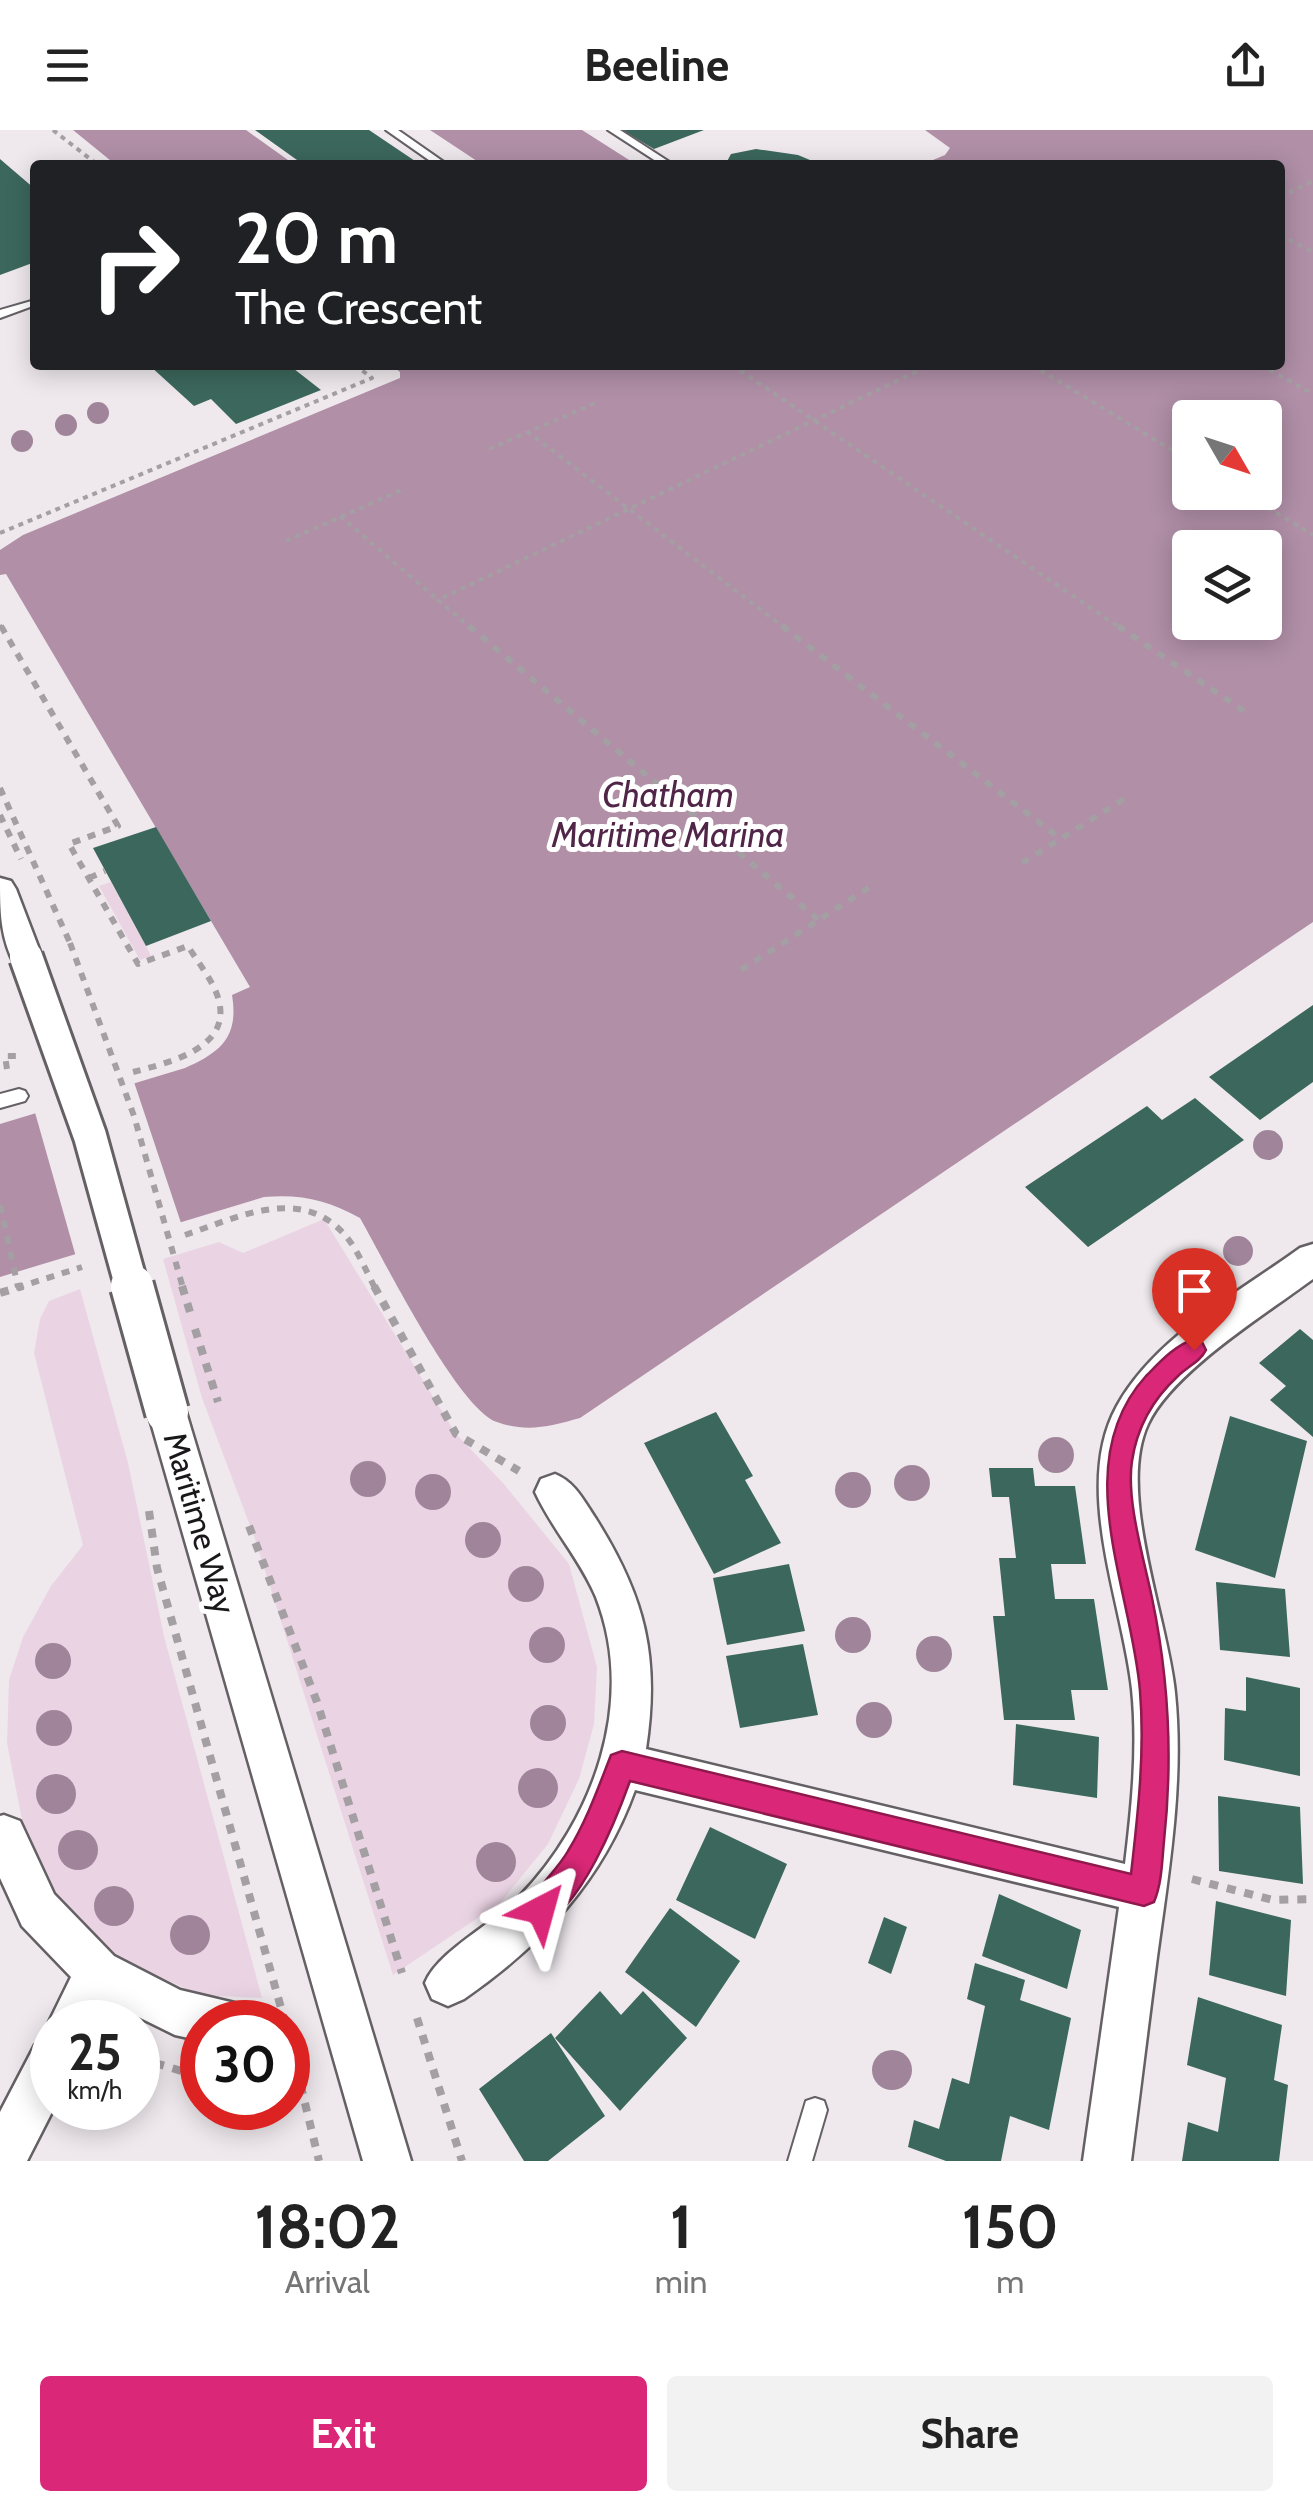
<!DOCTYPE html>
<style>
:root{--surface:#fff;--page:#f2f2f2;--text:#222;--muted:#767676;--accent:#db2777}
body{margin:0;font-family:Cabin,sans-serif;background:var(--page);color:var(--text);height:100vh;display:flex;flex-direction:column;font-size:38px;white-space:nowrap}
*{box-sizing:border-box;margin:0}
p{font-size:32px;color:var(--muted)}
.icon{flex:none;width:55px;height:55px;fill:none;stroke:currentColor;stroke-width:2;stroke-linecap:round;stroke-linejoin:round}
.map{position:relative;height:2031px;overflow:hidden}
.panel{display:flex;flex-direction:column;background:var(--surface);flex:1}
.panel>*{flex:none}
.banner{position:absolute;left:30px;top:30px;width:1255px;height:210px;border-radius:10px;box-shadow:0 5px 25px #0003;background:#202124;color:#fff;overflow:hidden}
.needle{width:65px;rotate:129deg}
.buttons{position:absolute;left:1172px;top:270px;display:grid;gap:20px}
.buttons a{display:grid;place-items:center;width:110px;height:110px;border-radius:10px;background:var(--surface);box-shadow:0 5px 25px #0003;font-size:50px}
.speed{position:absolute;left:30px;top:1870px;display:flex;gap:20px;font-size:50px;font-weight:700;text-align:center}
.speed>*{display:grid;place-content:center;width:130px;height:130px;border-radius:50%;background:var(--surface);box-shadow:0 5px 25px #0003;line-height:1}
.speed small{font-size:25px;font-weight:400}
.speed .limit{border:15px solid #d22;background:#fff;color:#111}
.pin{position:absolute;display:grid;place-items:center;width:85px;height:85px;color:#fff;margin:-102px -42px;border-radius:50% 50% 50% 0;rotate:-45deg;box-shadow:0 0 10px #0007}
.pin .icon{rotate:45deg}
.me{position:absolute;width:110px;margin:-55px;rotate:39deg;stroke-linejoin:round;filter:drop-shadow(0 0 8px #0008)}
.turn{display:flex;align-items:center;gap:35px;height:210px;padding:0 40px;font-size:45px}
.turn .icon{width:130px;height:130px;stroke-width:2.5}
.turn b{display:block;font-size:70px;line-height:85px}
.eta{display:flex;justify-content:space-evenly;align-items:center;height:170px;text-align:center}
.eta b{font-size:60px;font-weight:800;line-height:70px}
.button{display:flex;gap:20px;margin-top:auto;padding:20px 40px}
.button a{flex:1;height:115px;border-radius:10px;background:var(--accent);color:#fff;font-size:40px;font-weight:800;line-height:115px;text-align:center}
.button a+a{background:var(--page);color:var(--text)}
header{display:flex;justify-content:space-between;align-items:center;height:130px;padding:0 40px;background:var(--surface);font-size:45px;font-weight:800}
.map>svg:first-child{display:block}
.green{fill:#ead4e4}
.water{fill:#b08fa7;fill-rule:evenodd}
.pier{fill:#efe9ed}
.building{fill:#3c675c}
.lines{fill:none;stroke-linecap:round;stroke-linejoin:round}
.lane-casing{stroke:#656064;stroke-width:4}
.street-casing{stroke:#656064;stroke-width:5}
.path-far2{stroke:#a49fa3;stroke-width:4;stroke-dasharray:5 5;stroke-linecap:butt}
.path-far1{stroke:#a49fa3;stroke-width:6;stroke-dasharray:8 8;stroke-linecap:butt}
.path{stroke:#a49fa3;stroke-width:8;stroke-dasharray:9 9;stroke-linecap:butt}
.lane{fill:#fff;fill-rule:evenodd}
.street{fill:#fff;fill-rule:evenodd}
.street-bridge-far1-casing{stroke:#656064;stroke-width:38;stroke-linecap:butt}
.street-bridge-casing{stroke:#656064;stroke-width:48;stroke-linecap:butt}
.path-bridge-far1{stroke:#a49fa3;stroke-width:6;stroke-dasharray:8 8;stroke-linecap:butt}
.path-bridge{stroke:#a49fa3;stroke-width:8;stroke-dasharray:9 9;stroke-linecap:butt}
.street-bridge-far1{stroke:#fff;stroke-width:32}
.street-bridge{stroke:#fff;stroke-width:42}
.tree{fill:#a0859a}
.route{fill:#db2777;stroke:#8e194d;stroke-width:2.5}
.labels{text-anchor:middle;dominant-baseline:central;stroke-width:10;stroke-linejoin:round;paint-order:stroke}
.street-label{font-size:32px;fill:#191719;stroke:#fff}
.water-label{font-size:35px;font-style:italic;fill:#502548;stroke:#fff}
</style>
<header><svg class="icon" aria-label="menu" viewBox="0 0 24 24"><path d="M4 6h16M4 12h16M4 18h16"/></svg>Beeline<svg class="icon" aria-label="share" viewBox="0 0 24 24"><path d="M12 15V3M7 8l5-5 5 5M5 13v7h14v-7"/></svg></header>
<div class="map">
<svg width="1313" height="2031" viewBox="0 0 1313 2031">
<rect width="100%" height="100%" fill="#efe9ed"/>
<!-- green -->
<path class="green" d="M111 752 146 816 151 826 140 830 99 756Z
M324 1089 456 1304 504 1354 569 1434 597 1537 594 1594 579 1649 548 1714 500 1773 393 1845 255 1409 202 1268 163 1129 219 1112 243 1123Z
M80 1159 128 1333 164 1506 262 1868 200 1865 102 1821 32 1741 7 1613 9 1550 23 1507 51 1456 83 1415 34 1223 40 1189 49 1171Z"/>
<!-- water -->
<path class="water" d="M73 0H246L295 35H116Z
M430 0H582L637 35H483Z
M925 0H1313V792L580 1288C551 1296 527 1303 497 1292 458 1279 384 1130 360 1088 327 1070 302 1064 264 1067L0 1147V994L185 938C221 922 239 907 232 865L250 857 6 444 0 445V420L23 405 400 248V242L391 235H1280V35H921L945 25 950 18ZM1190 288H1265V362H1190ZM1190 418H1265V492H1190Z"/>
<!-- pier -->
<path class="pier" d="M133 949 182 1096 76 1127 34 979Z"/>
<!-- building -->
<path class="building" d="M255 0H369L421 35H304Z
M622 0H704L654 19Z
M756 19 798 25 822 35H725L731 24Z
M0 29 35 59V132L0 145Z
M149 235H289L321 260 236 294 211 269 194 276Z
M156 697 211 791 146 816 93 718Z
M1313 875V952L1260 990 1209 947Z
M1195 968 1244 1010 1088 1117 1025 1057 1147 976 1162 990Z
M1300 1199 1313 1210V1307L1270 1270 1286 1256 1259 1233Z
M716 1282 753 1346 745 1350 781 1413 714 1444 644 1313Z
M1230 1286 1307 1311 1275 1448 1195 1420Z
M989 1338H1033L1035 1356H1075L1086 1434H1051L1055 1469H1094L1108 1560H1071L1075 1590H1004L993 1486H1005L999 1428H1016L1009 1367H992Z
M789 1434 805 1501 727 1515 713 1448Z
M1216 1452 1285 1459 1290 1527 1220 1520Z
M803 1514 818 1585 740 1598 726 1526Z
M1246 1547 1300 1558V1646L1224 1630 1225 1578 1246 1581Z
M1016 1594 1099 1607 1097 1668 1013 1655Z
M1218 1666 1300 1677 1303 1754 1219 1741Z
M710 1697 787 1734 755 1809 676 1770Z
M999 1764 1081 1800 1067 1859 982 1826Z
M1216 1771 1291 1790 1286 1866 1209 1845Z
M670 1778 740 1831 696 1897 625 1842Z
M884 1787 907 1797 891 1844 868 1833Z
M975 1833 1025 1850 1020 1870 1071 1888 1049 2000 1010 1986 1001 2031H946L908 2017 914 1990 939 1999 952 1948 969 1954 985 1876 967 1869Z
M600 1861 621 1885 643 1861 687 1908 620 1981 555 1908Z
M1198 1867 1282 1895 1274 1950 1288 1955 1279 2031H1182L1188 1992 1218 2002 1226 1948 1187 1935Z
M551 1903 605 1986 548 2031H524L479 1959Z"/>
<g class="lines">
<!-- lane casing -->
<g class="lane-casing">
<path id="lane" d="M386 0H398L448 35H436Z
M608 0H620L674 35H662Z
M35 170V180L30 177 0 188V180Z
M19 959 25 961 28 966 25 971 0 978V964Z
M815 1968 824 1971 827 1980 812 2031H788L806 1971Z"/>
</g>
<!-- street casing -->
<g class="street-casing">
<path id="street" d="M0 748 11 751 16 759 42 827 37 835 26 839 15 835C0 807 0 780 0 748Z
M1313 1114V1149C1267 1183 1172 1242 1148 1294 1116 1362 1168 1489 1175 1563 1184 1651 1169 1740 1157 1827 1148 1895 1140 1963 1131 2031H1083L1119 1777 635 1660C602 1751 543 1814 464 1869L448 1876 432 1869 425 1853C438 1821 493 1794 519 1767 593 1691 637 1572 596 1467 580 1429 552 1399 535 1362L541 1349 555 1344C575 1352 584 1371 596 1389 645 1467 660 1527 646 1619L1125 1734C1132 1676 1138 1617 1132 1559 1123 1474 1072 1357 1117 1276 1155 1207 1238 1163 1300 1118Z
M167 1265 181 1270 186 1282 411 2031H363L148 1282 153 1270Z
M4 1685 20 1691 54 1764 114 1826 180 1860 243 1875 249 1892H202V1911L175 1905 108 1872 98 1892H52V1899L49 1892 71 1847 22 1796 0 1748V1686Z
M52 1908 54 1978 27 2031H0V1982L35 1915Z"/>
</g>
<!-- path-far2 -->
<path class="path-far2" d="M53 0 98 35
M1138 31 1146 35
M1280 67 1313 51
M1280 105 1313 122
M732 235 1122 499
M1032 235 1190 331
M1261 235 1313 264
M527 301 786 499
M489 319 598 272
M1242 362 1313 405
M340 386 438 470
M0 403 372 248 355 235
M286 411 406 358
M0 495 2 499
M472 499 438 470 930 235"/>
<!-- path-far1 -->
<path class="path-far1" d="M1 496 118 696 69 714 138 834 188 816C198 833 214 851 219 871 231 919 167 933 133 942
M469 496 821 792
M782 496 1057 706
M1118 496 1244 581
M0 658 70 813
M0 685 21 729
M1022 733 1129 666
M89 748 105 741
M741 840 876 753
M7 939 5 926H17
M0 1075 18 1157
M185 1105C236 1088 300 1055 344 1104 357 1118 366 1141 375 1158
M16 1158 82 1137"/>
<!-- path -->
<path class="path" d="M374 1156 456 1304 519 1341
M0 1163 23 1156
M149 1381 157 1438 285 1892
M249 1396 317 1572 402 1843
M1192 1749 1273 1770 1313 1769
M417 1888 462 2031
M288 1903 319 2031
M138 1928 202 1947
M288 1951 299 1949"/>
<!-- lane -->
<use href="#lane" class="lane"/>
<!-- street -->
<use href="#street" class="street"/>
<!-- street-bridge-far1 casing -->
<g class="street-bridge-far1-casing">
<path id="street-bridge-far1" d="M26 827 90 1006 132 1158"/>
</g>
<!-- street-bridge casing -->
<g class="street-bridge-casing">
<path id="street-bridge" d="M132 1156 167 1282"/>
</g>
<!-- path-bridge-far1 -->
<path class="path-bridge-far1" d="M70 813 134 986 183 1158"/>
<!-- path-bridge -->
<path class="path-bridge" d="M182 1156 190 1182
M195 1199 218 1272"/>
<!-- street-bridge-far1 -->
<use href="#street-bridge-far1" class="street-bridge-far1"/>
<!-- street-bridge -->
<use href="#street-bridge" class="street-bridge"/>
</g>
<!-- trees -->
<g class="tree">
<circle cx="98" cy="283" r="11"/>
<circle cx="66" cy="295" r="11"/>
<circle cx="22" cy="311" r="11"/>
<circle cx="1268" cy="1015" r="15"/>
<circle cx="1238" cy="1121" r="15"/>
<circle cx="1056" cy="1325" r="18"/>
<circle cx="368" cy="1349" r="18"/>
<circle cx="912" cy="1353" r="18"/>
<circle cx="853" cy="1360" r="18"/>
<circle cx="433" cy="1362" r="18"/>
<circle cx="483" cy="1410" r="18"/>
<circle cx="526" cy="1454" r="18"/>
<circle cx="853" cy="1505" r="18"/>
<circle cx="547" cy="1515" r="18"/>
<circle cx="934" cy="1524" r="18"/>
<circle cx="53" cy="1531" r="18"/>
<circle cx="874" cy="1590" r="18"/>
<circle cx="548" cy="1593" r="18"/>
<circle cx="54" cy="1598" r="18"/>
<circle cx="538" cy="1658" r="20"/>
<circle cx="56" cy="1664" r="20"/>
<circle cx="78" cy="1720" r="20"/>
<circle cx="496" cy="1732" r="20"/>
<circle cx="114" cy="1776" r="20"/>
<circle cx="190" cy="1805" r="20"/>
<circle cx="892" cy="1940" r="20"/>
</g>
<!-- route -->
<path class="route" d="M1194 1209 1202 1212 1206 1220C1200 1232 1188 1236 1178 1246 1153 1269 1137 1297 1132 1331 1126 1370 1144 1429 1152 1468 1169 1549 1173 1628 1164 1711 1162 1731 1162 1753 1154 1772L1144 1776 630 1651C616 1690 581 1778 541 1795L531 1790 526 1780C536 1757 556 1742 568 1721 587 1690 598 1658 611 1625L622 1621 1131 1744C1138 1683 1145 1622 1140 1561 1132 1460 1067 1333 1146 1246 1160 1232 1174 1216 1194 1209Z"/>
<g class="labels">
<!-- street labels -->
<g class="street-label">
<text transform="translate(200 1393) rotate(74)">Maritime Way</text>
</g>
<!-- water labels -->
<g class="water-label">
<text x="668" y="664">Chatham<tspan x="668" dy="40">Maritime Marina</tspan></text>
</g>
</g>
</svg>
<div class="buttons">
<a><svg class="needle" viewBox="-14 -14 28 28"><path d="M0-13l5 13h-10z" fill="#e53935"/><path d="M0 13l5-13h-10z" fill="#767676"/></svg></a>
<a><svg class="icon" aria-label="layers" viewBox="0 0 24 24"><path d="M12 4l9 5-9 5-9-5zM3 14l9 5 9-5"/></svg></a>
</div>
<div class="speed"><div>25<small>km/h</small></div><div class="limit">30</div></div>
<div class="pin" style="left:1194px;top:1220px;background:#d93025"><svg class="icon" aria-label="arrive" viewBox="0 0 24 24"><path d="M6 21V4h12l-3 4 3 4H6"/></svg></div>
<svg class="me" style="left:541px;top:1780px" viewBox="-20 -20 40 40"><path d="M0-17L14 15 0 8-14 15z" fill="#db2777" stroke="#fff" stroke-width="4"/></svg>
<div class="banner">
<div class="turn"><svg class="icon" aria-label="right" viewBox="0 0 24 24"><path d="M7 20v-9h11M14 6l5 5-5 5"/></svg><div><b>20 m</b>The Crescent</div></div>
</div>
</div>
<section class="panel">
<div class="eta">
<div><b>18:02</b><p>Arrival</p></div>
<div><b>1</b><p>min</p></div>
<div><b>150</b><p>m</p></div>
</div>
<div class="button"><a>Exit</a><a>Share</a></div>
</section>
